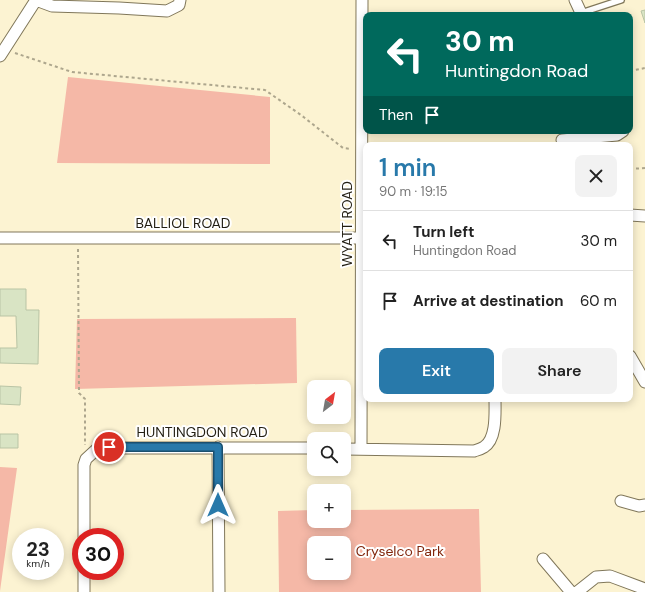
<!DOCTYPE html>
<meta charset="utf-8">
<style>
:root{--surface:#fff;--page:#f2f2f2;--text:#222;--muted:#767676;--line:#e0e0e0;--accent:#2879aa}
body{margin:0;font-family:"DM Sans",sans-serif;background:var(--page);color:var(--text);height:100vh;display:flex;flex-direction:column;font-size:15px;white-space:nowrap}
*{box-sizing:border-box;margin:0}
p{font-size:13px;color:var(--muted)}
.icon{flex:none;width:22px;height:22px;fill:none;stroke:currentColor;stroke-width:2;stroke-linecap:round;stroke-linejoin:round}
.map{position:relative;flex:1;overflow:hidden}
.side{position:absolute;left:363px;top:142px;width:270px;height:260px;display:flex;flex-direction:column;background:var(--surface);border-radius:8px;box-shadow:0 2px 10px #0003}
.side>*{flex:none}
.banner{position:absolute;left:363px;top:12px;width:270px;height:122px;border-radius:8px;box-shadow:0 2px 10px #0003;background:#00695c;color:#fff;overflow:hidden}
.needle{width:26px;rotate:31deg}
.tools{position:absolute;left:307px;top:380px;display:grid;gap:8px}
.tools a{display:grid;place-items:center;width:44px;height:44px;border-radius:8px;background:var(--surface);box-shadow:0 2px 10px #0003;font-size:20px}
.speed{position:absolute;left:12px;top:528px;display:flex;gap:8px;font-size:20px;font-weight:700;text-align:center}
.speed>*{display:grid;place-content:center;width:52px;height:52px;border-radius:50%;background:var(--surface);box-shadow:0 2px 10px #0003;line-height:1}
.speed small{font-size:10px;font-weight:400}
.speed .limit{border:6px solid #d22;background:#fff;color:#111}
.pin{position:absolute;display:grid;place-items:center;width:34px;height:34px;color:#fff;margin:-17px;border:2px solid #fff;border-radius:50%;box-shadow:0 1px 4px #0007}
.me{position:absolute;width:44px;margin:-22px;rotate:0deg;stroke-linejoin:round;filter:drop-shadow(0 0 3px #0008)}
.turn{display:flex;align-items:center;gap:14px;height:84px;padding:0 16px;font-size:18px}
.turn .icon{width:52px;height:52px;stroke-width:2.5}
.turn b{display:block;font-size:28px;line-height:34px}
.then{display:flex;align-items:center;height:38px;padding:0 16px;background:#0003;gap:8px;font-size:15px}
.round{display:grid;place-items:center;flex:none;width:42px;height:42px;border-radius:8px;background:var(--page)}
.headline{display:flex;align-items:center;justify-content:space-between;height:68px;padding:0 16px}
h1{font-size:24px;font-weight:600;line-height:30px;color:var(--accent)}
.cta{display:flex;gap:8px;margin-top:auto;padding:8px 16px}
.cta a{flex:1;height:46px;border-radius:8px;background:var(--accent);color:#fff;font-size:16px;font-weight:600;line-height:46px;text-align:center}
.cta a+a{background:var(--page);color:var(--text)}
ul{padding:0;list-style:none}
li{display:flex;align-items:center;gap:12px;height:60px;padding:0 16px;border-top:1px solid var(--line)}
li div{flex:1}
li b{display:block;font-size:15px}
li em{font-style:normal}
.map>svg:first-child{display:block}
.green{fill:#f5b8a7;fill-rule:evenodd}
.building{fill:#d9e4c4;stroke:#b9c4a5}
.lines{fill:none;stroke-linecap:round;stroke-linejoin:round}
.service-casing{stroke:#80775a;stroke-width:8}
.minor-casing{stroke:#80775a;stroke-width:13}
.path{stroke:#ada68d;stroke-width:2;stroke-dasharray:3 3;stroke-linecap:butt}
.service{stroke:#fff;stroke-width:5.5}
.minor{stroke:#fff;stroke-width:11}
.route-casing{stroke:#1a4f6e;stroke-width:10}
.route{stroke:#2879aa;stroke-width:7}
.labels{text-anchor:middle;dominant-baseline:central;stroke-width:4;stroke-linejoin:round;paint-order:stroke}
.street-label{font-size:14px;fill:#221e12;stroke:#fff}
.park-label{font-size:14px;fill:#82270d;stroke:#fff}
</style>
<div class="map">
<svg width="645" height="592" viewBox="0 0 645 592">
<rect width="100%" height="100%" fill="#fcf3d2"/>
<!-- green -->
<path class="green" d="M68 77 270 97V164L57 163Z
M296 318 297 383 75 389 77 319Z
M0 467 17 468 0 591Z
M479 509 481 592H279L278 511 314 510V521H344V510ZM314 543H344V573H314Z"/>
<!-- building -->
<path class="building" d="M645 10V23L641 11Z
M0 289H26V310H39L38 364 0 363V348H17L16 316H0Z
M0 386 21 387 20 405 0 404Z
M0 434H18V448H0Z"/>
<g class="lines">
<!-- service casing -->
<g class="service-casing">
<path id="service" d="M581 13 621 0"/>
</g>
<!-- minor casing -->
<g class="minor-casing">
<path id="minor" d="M36 0 52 6 119 8 167 11 179 5 180 0
M575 0 582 15
M0 56 36 0
M562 140 617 135 623 131
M630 215 645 216
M0 238H366
M630 356 645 382
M218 447 219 592
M344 449 474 451C477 450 481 449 484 447 497 439 495 412 495 399
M361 449 362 0
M621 501 639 506 645 505
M84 537V465L86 459 98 448H314
M543 559 571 592
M84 571V592
M577 592 596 577 610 576 645 589"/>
</g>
<!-- path -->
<path class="path" d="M15 53 72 72 265 90 301 115 343 148 351 149
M630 71 645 68
M630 169 645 168
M78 249 79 393 85 399V445"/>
<!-- service -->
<use href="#service" class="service"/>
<!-- minor -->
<use href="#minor" class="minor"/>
</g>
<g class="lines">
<!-- route casing -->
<g class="route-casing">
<path id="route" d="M109 447H218V505"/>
</g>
<!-- route -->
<use href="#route" class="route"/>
</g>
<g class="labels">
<!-- street labels -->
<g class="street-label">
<text x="183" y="223">BALLIOL ROAD</text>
<text transform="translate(347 224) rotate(-90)">WYATT ROAD</text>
<text x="202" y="432">HUNTINGDON ROAD</text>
</g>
<!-- park labels -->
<g class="park-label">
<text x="400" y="551">Cryselco Park</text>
</g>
</g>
</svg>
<div class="tools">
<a><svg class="needle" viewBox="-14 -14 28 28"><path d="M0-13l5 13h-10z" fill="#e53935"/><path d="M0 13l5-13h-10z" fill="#767676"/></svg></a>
<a><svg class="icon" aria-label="search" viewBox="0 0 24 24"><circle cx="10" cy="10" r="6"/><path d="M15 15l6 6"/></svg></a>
<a>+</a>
<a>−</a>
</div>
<div class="speed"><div>23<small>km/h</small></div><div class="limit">30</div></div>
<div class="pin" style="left:109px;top:447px;background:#d93025"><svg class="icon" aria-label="arrive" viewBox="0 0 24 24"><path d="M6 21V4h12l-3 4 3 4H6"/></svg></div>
<svg class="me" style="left:218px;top:505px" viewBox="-20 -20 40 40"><path d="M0-17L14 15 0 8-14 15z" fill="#2879aa" stroke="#fff" stroke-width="4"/></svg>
<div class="banner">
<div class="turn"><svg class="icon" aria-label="left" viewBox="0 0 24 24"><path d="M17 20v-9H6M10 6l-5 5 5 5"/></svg><div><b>30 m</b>Huntingdon Road</div></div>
<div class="then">Then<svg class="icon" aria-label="arrive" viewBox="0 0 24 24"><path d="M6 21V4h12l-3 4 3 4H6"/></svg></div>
</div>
<section class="side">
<div class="headline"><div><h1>1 min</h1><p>90 m · 19:15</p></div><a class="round"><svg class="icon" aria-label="close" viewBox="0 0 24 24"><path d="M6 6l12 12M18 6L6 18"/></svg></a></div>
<ul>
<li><svg class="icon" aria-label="left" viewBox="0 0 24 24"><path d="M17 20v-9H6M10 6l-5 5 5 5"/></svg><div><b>Turn left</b><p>Huntingdon Road</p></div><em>30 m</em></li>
<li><svg class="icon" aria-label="arrive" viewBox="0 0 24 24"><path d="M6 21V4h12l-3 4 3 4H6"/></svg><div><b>Arrive at destination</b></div><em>60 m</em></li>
</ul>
<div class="cta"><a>Exit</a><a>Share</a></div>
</section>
</div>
